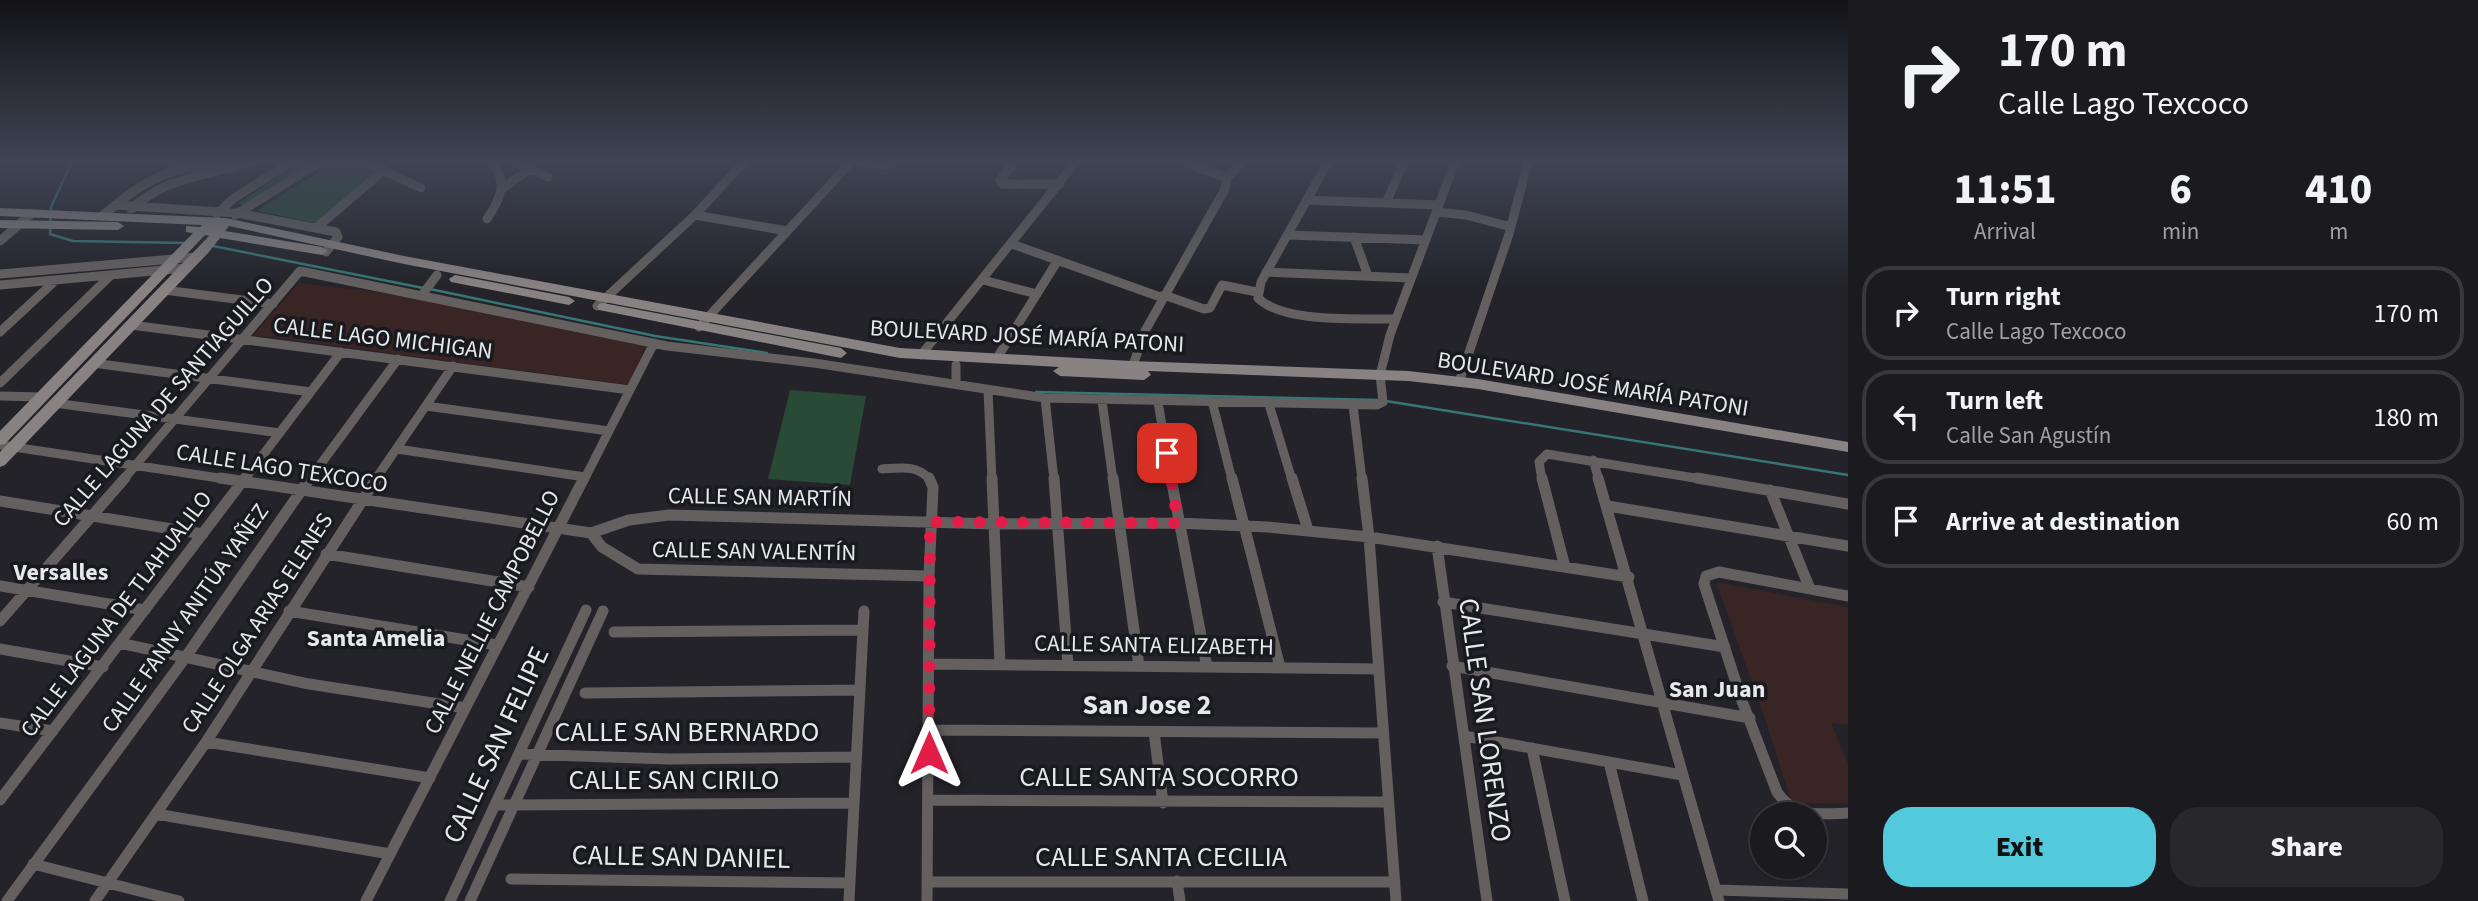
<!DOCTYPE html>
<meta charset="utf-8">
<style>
:root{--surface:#1a1a1f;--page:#27272c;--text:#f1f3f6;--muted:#9fa1a4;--line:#38383d;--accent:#53cadc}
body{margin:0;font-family:"Source Sans 3",sans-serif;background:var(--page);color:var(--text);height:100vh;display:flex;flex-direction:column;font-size:26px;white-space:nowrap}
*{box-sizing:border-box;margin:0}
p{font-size:23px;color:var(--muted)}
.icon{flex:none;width:38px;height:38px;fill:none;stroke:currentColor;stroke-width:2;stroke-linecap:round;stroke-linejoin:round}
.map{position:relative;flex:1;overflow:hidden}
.drawer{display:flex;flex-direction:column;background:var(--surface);width:630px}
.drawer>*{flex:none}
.banner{background:#1a1a1f;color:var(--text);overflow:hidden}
.buttons{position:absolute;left:1750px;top:802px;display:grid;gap:14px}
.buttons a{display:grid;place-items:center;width:77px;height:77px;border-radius:50%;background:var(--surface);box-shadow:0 2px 5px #0004,0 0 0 2px var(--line);font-size:35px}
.pin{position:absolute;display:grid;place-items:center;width:60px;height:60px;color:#fff;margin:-30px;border-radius:14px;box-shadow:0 4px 10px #0006}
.me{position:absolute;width:77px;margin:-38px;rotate:0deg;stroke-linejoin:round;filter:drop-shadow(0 0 5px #0008)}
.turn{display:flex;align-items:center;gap:24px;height:147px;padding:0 35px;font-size:32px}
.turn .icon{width:91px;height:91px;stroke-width:2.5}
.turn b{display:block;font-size:49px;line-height:60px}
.eta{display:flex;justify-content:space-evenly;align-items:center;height:119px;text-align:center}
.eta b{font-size:42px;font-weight:800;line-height:49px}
.primary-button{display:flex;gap:14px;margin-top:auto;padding:14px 35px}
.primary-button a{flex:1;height:80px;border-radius:28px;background:var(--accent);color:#111;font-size:28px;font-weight:800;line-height:80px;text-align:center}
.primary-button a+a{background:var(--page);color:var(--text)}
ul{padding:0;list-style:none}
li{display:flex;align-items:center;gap:21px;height:94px;margin:0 14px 10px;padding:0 21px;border:4px solid var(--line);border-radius:28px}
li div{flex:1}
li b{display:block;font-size:26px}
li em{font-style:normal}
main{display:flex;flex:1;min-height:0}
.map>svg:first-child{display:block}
.education{fill:#392523}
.green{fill:#2a4a38}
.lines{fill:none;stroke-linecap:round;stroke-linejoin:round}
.stream{stroke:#367676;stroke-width:2.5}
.street-far1{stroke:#646060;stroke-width:9}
.street{stroke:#646060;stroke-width:11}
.secondary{fill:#888282;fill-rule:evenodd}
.route{stroke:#e11d48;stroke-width:12;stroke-dasharray:0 21.6}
.labels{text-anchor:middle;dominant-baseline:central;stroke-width:7;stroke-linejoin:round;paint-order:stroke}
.street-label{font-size:23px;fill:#e7e8eb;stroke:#191a1f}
.neighbourhood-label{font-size:24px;font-weight:bold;fill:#e7e8eb;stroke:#191a1f}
.near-neighbourhood-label{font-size:28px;font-weight:bold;fill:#e7e8eb;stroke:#191a1f}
.near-street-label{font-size:28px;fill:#e7e8eb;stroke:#191a1f}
</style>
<main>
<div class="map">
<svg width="1848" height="901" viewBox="0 0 1848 901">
<rect width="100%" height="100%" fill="#232329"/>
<!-- education -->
<path class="education" d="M299 283 414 296 647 342 629 385 254 335Z
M1716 582 1848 607V725L1831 723 1848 763V804L1792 803 1762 710Z"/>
<!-- green -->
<path class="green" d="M300 162H316L243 205 239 203Z
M334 162H353L378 173 316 223 257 211Z
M790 390 866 396 850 485 768 479Z"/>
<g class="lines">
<!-- stream -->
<path class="stream" d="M72 162 51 207 50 234 73 241 186 243
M213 246 423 288
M430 289 655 336 767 353
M1036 392 1380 400
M1386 401 1848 475"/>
<!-- street-far1 -->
<path class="street-far1" d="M364 162 421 188
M514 162 548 177
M863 162 883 165 896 162
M1015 162 1000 180 1002 184H1060
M1328 162 1261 282 1258 298C1284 324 1360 318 1396 319
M1227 178 1242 162
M503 188 530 169
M1306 200 1439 205
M1386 203 1404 162
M115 205 237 213 336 232 338 237 326 252
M131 209C171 174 203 178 250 162
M1437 212 1466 215 1511 227
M217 214 234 198 291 162
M235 215 320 162
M695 215 787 231
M102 216C126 196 151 176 182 169 197 166 212 166 226 162
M487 219C500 200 509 181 491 162
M316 228 384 170
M1288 235 1426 240
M1354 237 1368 276
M0 241 31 214
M1012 244 1163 298
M1266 272 1411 278
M0 274 197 257
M983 280 1037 294
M0 285 186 268
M164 290 273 304
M422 295 437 275
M1164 295 1204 309 1210 308 1222 285 1257 292
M597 306 695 215 744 162
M131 325 630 390
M699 327 851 162
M0 332 56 280
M921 355 1076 162
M997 358 1058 260
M93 363 311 392
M956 365V383
M1131 371 1145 331 1225 189 1227 178 1185 162
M1459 382 1509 234 1528 162
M0 383 110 276
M988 390 992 480
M0 396 43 397
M1045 398 1054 480
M1102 401 1113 480
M1212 401 1232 480
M1268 401 1292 480
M1158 402 1171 480
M54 403 280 433
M1353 405 1362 480
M426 406 609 431
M0 445 232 480
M397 449 585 477
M1593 460 1599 480
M882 469C899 468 918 464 930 480
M123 480 300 271 667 346 814 363 1045 398 1377 405 1383 402 1380 375 1390 335 1455 162
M244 480 341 352
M309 480 398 359
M375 480 453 366
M584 480 654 343
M1542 480 1539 462 1547 454 1707 480"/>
<!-- street -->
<path class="street" d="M220 478 591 533 629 520 669 515 995 524 1178 523 1267 527 1369 537 1629 577
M992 478 1000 664
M1054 478 1068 665
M1113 478 1139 666
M1171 478 1207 667
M1232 478 1280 667
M1292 478 1308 530
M1362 478 1369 537 1396 901
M1542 478 1565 567
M1598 478 1719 901
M1697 478 1848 504
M1770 490 1810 589
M0 501 203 534
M1608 506 1848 546
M591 533 602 547 638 569 929 576
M1437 546 1487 901
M326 554 529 587
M0 586 145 610
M1848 596 1719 572 1706 576 1704 584 1742 701 1777 792C1795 819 1819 814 1848 813
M1443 602 1725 647
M289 611 497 645
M0 621 125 478
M614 632 862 630
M120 643 309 684 465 708
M0 649 103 667
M930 664 1379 669
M1452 666 1750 718
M585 693 860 690
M0 723 53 731
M929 730 1383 733
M1154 732 1163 803
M1464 736 1682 775
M206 742 430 778
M1532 748 1565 901
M519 754 669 759 856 757
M1609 762 1643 901
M0 800 245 478
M928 800 1389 802
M495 805 854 803
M156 814 390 854
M33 864 179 901
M511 879 850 883
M1177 881 1180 901
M927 882H1395
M1716 890 1848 894
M7 901 185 658 310 478
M95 901 206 742 377 478
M366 901 584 478
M450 901 586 610
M470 901 603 611
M849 901 864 611
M927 901 929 576 933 487 929 478"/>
<!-- secondary -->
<path class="secondary" d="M0 208 226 218 404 256 900 348 1131 361 1408 371 1478 379 1848 442V452L1478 389 1408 381 1148 371 1151 375 1144 380 1060 376 1053 371 1059 367 900 358 404 264 229 226 225 231 322 247 328 251 322 255 220 238 208 253 5 465 0 467V452L209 236 205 235 5 444 0 445V431L193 233 186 232V226L200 227 202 225 0 216Z
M0 220 118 222 124 226 118 230 0 228Z
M455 275 569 297 575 301 569 305 451 282 449 279Z
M603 303 841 348 847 353 841 358 599 310 597 307 599 304Z"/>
</g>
<!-- sky -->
<linearGradient id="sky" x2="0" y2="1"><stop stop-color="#131317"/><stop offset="0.56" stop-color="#3f4554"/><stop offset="1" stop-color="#3f4554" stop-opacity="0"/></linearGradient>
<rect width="1848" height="288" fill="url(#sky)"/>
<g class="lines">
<!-- route -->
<path class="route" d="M929 753 930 522 1178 523 1167 453"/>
</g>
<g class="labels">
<!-- street labels -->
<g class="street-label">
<text transform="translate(1027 336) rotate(3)">BOULEVARD JOSÉ MARÍA PATONI</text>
<text transform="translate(383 338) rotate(7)">CALLE LAGO MICHIGAN</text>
<text transform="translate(1593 384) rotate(9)">BOULEVARD JOSÉ MARÍA PATONI</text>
<text transform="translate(163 402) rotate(-49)">CALLE LAGUNA DE SANTIAGUILLO</text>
<text transform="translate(282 468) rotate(9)">CALLE LAGO TEXCOCO</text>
<text transform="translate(760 497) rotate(1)">CALLE SAN MARTÍN</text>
<text transform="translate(754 551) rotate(1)">CALLE SAN VALENTÍN</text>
<text transform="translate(492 612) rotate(-63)">CALLE NELLIE CAMPOBELLO</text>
<text transform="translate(116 614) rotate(-53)">CALLE LAGUNA DE TLAHUALILO</text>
<text transform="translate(185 618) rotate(-55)">CALLE FANNY ANITÚA YAÑEZ</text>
<text transform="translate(257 623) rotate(-57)">CALLE OLGA ARIAS ELENES</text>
<text transform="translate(1154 645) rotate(1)">CALLE SANTA ELIZABETH</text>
</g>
<!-- neighbourhood labels -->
<g class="neighbourhood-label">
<text x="61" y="572">Versalles</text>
<text x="376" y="638">Santa Amelia</text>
<text x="1717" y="689">San Juan</text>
</g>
<!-- near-neighbourhood labels -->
<g class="near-neighbourhood-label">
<text x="1147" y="705">San Jose 2</text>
</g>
<!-- near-street labels -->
<g class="near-street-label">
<text transform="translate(1485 720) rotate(82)">CALLE SAN LORENZO</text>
<text x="687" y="732">CALLE SAN BERNARDO</text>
<text transform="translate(496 745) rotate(-65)">CALLE SAN FELIPE</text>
<text x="1159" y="777">CALLE SANTA SOCORRO</text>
<text x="674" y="780">CALLE SAN CIRILO</text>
<text transform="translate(681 857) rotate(1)">CALLE SAN DANIEL</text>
<text x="1161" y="857">CALLE SANTA CECILIA</text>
</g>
</g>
</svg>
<div class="buttons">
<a><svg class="icon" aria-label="search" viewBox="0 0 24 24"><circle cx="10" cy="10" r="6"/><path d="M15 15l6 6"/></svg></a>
</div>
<div class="pin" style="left:1167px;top:453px;background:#d93025"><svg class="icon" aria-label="arrive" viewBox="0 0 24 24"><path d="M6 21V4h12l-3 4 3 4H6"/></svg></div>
<svg class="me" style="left:929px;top:753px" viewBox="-20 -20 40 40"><path d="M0-17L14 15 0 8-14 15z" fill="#e11d48" stroke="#fff" stroke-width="4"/></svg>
</div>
<section class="drawer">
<div class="banner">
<div class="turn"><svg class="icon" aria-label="right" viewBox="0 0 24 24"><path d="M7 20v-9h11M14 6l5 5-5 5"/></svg><div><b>170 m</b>Calle Lago Texcoco</div></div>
</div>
<div class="eta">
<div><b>11:51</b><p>Arrival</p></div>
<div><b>6</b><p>min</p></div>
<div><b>410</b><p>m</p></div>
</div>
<ul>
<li><svg class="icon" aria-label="right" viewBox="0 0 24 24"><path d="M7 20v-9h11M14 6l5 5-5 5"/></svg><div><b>Turn right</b><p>Calle Lago Texcoco</p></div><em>170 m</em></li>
<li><svg class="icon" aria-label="left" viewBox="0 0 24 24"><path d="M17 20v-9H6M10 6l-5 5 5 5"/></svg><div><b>Turn left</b><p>Calle San Agustín</p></div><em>180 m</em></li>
<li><svg class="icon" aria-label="arrive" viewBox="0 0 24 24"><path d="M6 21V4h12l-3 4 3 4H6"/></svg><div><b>Arrive at destination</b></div><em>60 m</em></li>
</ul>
<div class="primary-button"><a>Exit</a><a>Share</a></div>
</section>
</main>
